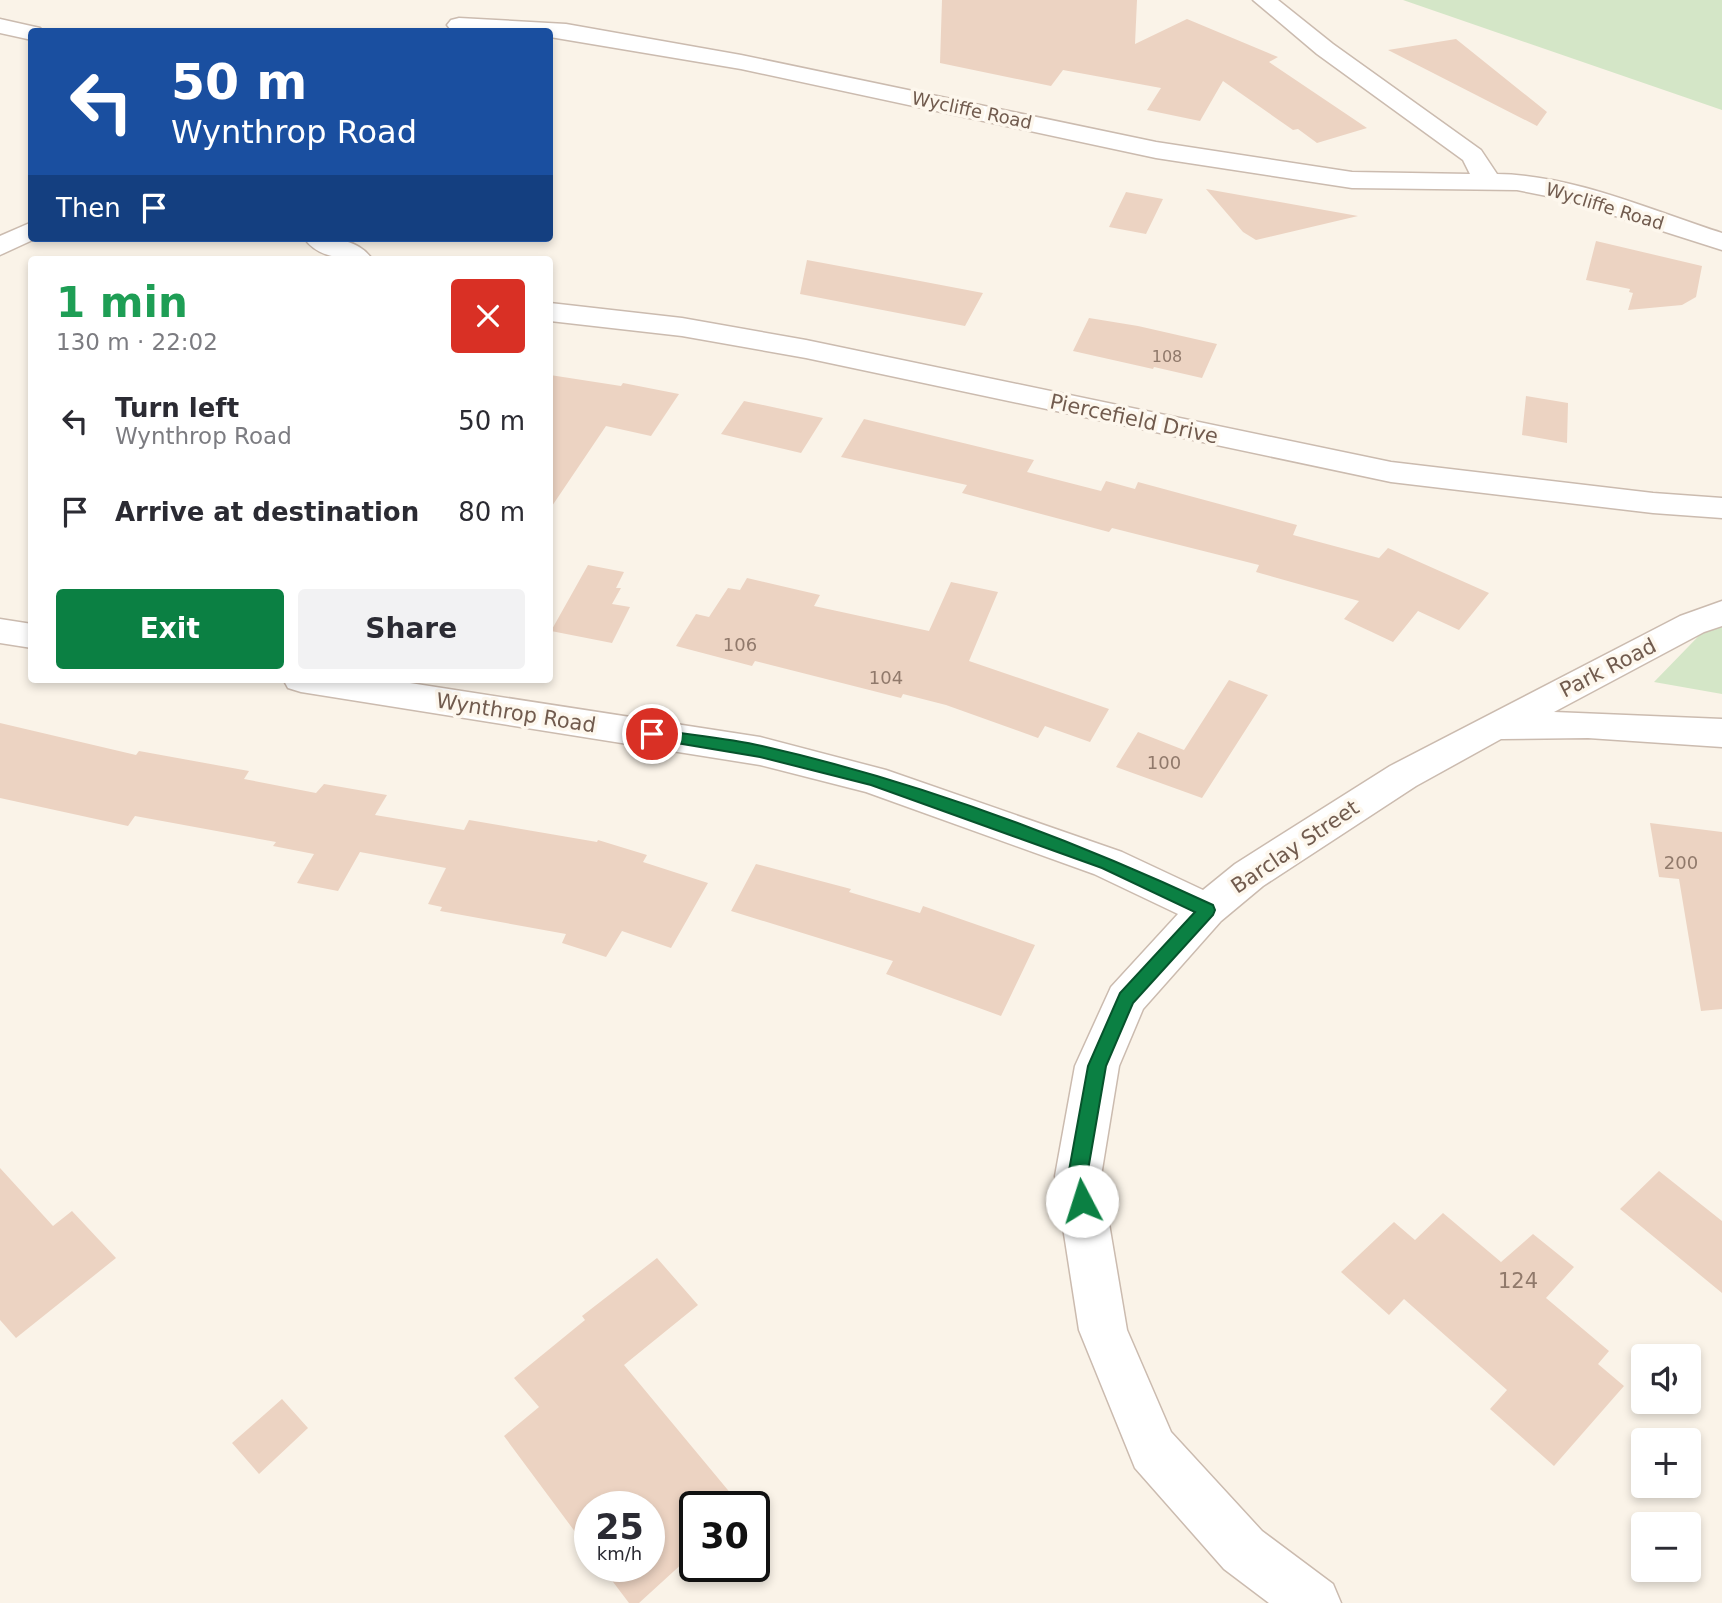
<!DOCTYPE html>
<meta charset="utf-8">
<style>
:root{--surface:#fff;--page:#f2f2f3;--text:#2b2b33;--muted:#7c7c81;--accent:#0b8043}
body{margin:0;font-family:"DejaVu Sans",sans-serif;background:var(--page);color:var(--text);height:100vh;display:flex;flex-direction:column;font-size:26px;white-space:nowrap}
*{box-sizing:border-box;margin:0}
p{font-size:23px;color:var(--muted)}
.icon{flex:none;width:38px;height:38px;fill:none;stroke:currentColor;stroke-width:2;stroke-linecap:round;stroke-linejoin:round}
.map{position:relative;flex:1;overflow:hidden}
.panel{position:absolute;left:28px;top:256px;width:525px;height:427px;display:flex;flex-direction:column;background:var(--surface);border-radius:7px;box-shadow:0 4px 10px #0003}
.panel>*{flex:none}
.banner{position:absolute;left:28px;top:28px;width:525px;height:214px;border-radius:7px;box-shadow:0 4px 10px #0003;background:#1a4fa0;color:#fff;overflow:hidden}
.fabs{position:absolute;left:1631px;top:1344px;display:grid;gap:14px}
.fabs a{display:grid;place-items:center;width:70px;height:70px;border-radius:7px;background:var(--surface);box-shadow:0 4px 10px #0003;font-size:35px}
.speed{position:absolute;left:574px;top:1491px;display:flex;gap:14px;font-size:35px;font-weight:700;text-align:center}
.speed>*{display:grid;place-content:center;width:91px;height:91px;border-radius:50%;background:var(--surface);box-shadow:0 4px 10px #0003;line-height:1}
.speed small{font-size:18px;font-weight:400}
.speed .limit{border:4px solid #111;border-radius:10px;background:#fff;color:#111}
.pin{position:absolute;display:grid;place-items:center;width:60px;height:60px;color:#fff;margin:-30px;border:4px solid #fff;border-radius:50%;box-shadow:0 2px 7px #0007}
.me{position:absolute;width:77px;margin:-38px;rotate:355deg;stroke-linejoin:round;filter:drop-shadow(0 0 5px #0008)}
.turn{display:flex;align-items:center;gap:24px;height:147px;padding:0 28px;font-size:32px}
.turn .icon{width:91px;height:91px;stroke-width:2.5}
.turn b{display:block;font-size:49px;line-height:60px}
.then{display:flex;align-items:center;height:66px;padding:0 28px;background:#0003;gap:14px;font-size:26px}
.round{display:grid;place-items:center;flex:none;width:74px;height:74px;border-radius:7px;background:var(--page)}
.overview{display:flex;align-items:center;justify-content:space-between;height:119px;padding:0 28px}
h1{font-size:42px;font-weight:600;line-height:52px;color:#1e9e55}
.cta{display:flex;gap:14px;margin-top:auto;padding:14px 28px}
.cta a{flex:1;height:80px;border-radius:7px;background:var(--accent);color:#fff;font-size:28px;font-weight:600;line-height:80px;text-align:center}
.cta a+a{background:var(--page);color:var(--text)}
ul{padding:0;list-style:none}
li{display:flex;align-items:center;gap:21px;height:91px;padding:0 28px}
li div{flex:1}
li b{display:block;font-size:26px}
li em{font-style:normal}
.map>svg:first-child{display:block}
.green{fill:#d4e6c7}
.building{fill:#ecd3c2}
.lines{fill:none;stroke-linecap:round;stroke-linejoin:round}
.minor-casing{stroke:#cbbbaf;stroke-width:3}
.minor{fill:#fff;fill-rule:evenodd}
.route{fill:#0b8043;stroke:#07532c;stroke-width:2}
.labels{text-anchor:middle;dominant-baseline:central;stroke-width:7;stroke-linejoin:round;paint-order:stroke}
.far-number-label{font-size:16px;fill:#90796b}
.far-street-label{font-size:18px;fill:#715b4e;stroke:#fdf7ed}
.number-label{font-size:18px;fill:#90796b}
.street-label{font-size:21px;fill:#715b4e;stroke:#fdf7ed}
.near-number-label{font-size:21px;fill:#90796b}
</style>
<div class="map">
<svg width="1722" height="1603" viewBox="0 0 1722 1603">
<rect width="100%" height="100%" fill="#faf3e8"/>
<!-- green -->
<path class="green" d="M1403 0H1722V110Z
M1722 612V694L1654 682Z"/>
<!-- building -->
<path class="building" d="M942 0H1137L1135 44 1187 19 1278 57 1269 62 1367 128 1317 143 1298 129 1293 130 1223 81 1200 121 1147 110 1161 88 1063 70 1051 86 940 63Z
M1456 39 1547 112 1537 126 1388 50Z
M1206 189 1358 216 1256 240 1243 232Z
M1126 192 1163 199 1146 234 1109 227Z
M1596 241 1702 266 1696 297 1682 305 1628 310 1633 293 1629 292 1630 289 1586 280Z
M807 260 920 281 983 293 965 326 800 294Z
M1089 318 1138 326 1217 344 1202 378 1154 367 1153 369 1073 351Z
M550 375 621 386 623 383 679 394 651 436 606 426 550 509Z
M1526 396 1568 403 1567 443 1522 435Z
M744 401 823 418 801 453 721 434Z
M864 419 1034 460 1027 472 1101 491 1106 481 1135 489 1138 482 1297 525 1293 535 1379 558 1388 548 1489 593 1459 630 1418 611 1393 642 1344 619 1359 601 1256 572 1259 565 1112 528 1109 532 962 493 967 485 841 457Z
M588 565 624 572 616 588H621L612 604 630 607 612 643 551 631Z
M747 578 820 595 814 606 929 631 951 582 998 592 969 661 1109 709 1090 742 1045 726 1038 738 946 705 903 694 901 698 755 661 752 666 676 646 696 614 709 617 728 588 740 590Z
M1229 680 1268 695 1202 798 1116 767 1138 732 1184 750Z
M0 723 136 755 139 751 249 771 244 779 316 793 324 784 387 795 375 815 464 830 469 820 597 842 598 840 647 855 643 862 708 883 671 948 622 931 606 957 562 943 566 934 440 911 442 907 428 904 446 868 360 852 338 891 297 883 314 854 273 846 276 842 135 816 128 826 0 798Z
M1650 823 1722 832V1009L1701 1011 1679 879 1659 877Z
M756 864 851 889 849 892 920 913 923 906 1035 945 1001 1016 886 974 893 961 731 911Z
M0 1168 53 1226 72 1211 116 1258 16 1338 0 1320Z
M1659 1171 1722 1221V1293L1620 1209Z
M1443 1213 1501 1262 1533 1234 1574 1267 1546 1298 1609 1351 1598 1364 1624 1386 1554 1466 1490 1409 1507 1390 1404 1299 1389 1315 1341 1272 1394 1222 1415 1240Z
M657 1258 698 1305 624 1365 742 1507H695V1566H715L700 1580 685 1561 639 1603H629L601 1566H649V1507H590V1552L504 1436 539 1407 514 1378 585 1320 582 1316Z
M282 1399 308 1428 259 1474 232 1443Z"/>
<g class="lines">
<!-- minor casing -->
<g class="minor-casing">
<path id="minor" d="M1253 0H1278L1333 44 1481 150 1497 174C1573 175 1650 210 1722 233V250L1562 199 1517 190 1352 188 1156 158 741 69 550 37V32H457L451 30 447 25 451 20 459 18 566 24 741 55 1156 142 1352 172 1470 174 1463 160 1317 54Z
M0 19 40 28 43 32H32V40L0 33Z
M32 222V238H37L0 255V236Z
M304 238C328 238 357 237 372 259 348 259 319 260 304 238Z
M550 303 682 318 806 340 1391 462 1653 493 1722 498V518L1653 513 1391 482 806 358 682 336 550 321Z
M1722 601V626L1704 632 1554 712 1722 719V747L1588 738 1501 739 1416 786 1263 886 1221 921 1143 1009 1119 1066 1101 1176 1127 1330 1171 1432 1262 1531 1333 1584 1341 1603H1269L1224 1569 1135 1468 1079 1330 1055 1176 1075 1066 1111 987 1178 914 1094 874 866 792 760 765 301 692 288 688 283 679H384L760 737 886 770 1122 852 1203 890 1235 864 1390 766 1680 616Z
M0 619 32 624V648L0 643Z"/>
</g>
<!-- minor -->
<use href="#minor" class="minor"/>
</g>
<!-- route -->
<path class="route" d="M652 729C689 735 726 738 762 746 917 781 1069 838 1213 905L1215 910 1213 915 1133 1003 1106 1066 1087 1176 1092 1201 1089 1208 1082 1210 1075 1208 1068 1176 1088 1066 1120 993 1195 912 1102 868 871 785 760 757 647 738 644 734 647 731Z"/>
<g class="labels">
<!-- far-number labels -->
<g class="far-number-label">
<text x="1167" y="356">108</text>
</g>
<!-- far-street labels -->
<g class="far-street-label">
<text transform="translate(972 110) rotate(12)">Wycliffe Road</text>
<text transform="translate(1605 206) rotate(17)">Wycliffe Road</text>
</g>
<!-- number labels -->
<g class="number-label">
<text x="740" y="644">106</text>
<text x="886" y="677">104</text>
<text x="1164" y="762">100</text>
<text x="1681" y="862">200</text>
</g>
<!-- street labels -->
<g class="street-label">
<text transform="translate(1134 419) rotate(12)">Piercefield Drive</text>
<text transform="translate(1608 668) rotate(-27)">Park Road</text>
<text transform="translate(516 713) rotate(9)">Wynthrop Road</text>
<text transform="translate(1295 847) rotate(-34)">Barclay Street</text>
</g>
<!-- near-number labels -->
<g class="near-number-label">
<text x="1518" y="1281">124</text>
</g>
</g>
</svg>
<div class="fabs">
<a><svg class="icon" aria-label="sound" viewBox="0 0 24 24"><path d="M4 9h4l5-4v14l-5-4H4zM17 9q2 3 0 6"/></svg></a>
<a>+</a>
<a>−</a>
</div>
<div class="speed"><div>25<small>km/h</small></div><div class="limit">30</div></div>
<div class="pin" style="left:652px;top:734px;background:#d93025"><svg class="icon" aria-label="arrive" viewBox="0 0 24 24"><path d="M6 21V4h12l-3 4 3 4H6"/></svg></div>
<svg class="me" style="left:1082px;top:1201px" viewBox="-20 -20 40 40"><circle r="19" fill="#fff"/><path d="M0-13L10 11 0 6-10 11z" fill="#0b8043"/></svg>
<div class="banner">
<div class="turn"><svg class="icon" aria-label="left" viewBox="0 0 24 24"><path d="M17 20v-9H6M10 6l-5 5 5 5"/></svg><div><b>50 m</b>Wynthrop Road</div></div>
<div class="then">Then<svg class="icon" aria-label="arrive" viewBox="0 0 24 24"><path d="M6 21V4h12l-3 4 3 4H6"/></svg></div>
</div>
<section class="panel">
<div class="overview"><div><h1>1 min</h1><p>130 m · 22:02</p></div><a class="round" style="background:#d93025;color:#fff"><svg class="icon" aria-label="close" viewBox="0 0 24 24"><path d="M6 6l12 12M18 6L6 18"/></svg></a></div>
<ul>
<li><svg class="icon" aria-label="left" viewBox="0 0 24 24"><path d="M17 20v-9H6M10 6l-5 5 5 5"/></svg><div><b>Turn left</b><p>Wynthrop Road</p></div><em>50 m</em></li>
<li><svg class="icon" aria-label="arrive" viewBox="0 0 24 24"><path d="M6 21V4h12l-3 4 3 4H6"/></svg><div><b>Arrive at destination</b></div><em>80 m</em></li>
</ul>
<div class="cta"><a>Exit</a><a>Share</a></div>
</section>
</div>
